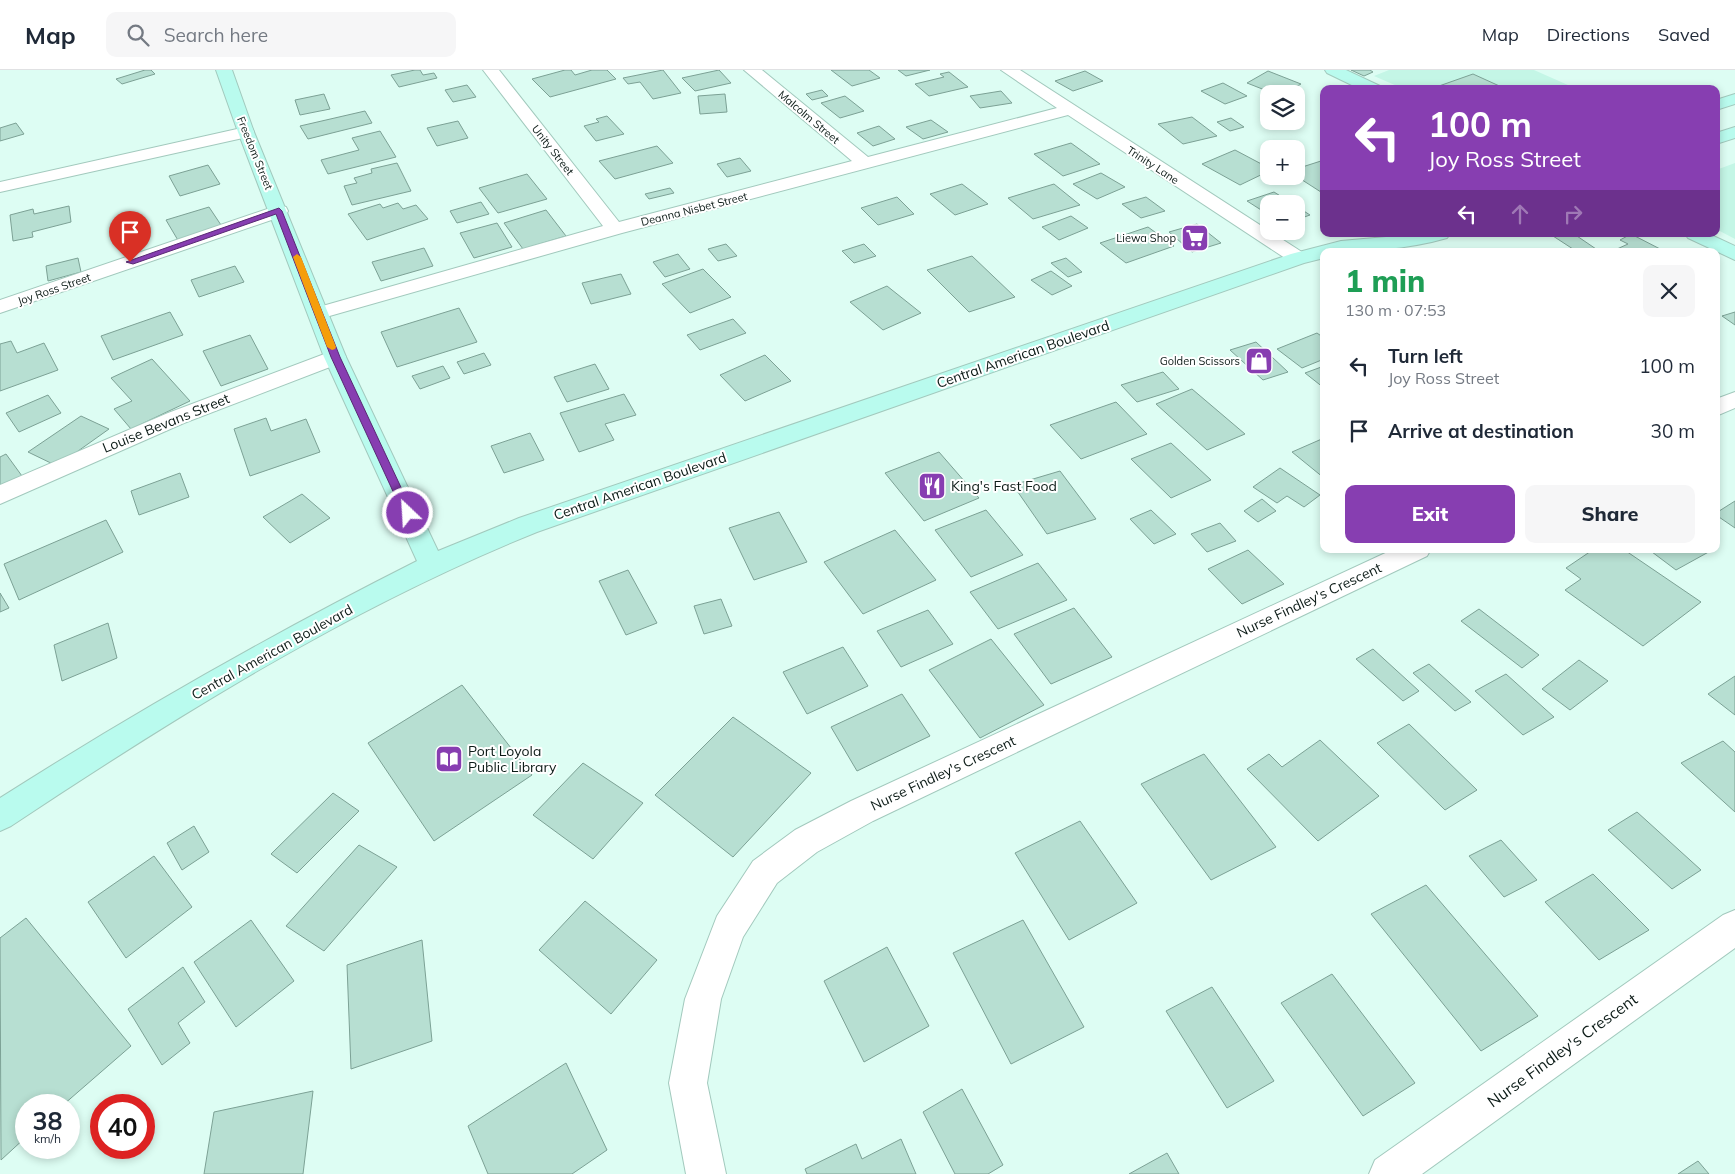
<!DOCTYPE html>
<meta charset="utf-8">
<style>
:root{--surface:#fff;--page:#f6f6f7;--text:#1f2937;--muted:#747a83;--line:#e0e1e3;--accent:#873eb1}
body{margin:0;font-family:Mulish,sans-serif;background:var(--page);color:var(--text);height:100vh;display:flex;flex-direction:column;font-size:19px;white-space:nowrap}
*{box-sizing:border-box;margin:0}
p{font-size:16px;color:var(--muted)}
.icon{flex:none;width:28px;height:28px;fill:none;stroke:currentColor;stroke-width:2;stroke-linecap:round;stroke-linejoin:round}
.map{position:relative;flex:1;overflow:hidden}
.details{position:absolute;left:1320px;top:178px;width:400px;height:305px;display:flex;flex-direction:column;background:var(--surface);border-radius:10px;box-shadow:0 2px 8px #0003}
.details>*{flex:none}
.top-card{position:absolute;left:1320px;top:15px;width:400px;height:152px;border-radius:10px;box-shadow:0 2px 8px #0003;background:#873eb1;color:#fff;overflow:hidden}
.controls{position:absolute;left:1260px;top:15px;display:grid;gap:10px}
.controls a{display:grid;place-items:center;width:45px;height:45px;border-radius:10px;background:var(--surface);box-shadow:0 2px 8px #0003;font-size:25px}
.speed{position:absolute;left:15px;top:1024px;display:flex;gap:10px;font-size:25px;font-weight:700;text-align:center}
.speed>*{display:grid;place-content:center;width:65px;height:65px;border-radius:50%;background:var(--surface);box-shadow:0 2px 8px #0003;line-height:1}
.speed small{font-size:12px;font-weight:400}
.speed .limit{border:8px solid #d22;background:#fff;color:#111}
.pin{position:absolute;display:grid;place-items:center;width:42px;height:42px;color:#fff;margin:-51px -21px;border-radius:50% 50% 50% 0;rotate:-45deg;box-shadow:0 0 5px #0007}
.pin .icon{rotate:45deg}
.me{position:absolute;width:55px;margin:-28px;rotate:335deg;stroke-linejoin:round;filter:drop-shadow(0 0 4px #0008)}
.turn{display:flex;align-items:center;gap:18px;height:105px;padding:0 25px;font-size:22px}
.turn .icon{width:65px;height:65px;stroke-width:2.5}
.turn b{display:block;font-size:35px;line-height:42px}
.lanes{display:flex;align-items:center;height:48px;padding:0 25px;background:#0003;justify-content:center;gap:25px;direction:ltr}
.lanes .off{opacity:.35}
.round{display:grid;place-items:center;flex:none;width:52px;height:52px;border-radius:10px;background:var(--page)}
.headline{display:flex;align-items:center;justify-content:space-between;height:85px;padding:0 25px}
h1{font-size:30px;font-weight:800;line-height:38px;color:#1e9e55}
.button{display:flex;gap:10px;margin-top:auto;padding:10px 25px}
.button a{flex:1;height:58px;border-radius:10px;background:var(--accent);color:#fff;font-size:20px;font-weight:800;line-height:58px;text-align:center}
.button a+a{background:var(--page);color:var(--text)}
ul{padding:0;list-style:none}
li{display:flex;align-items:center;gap:15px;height:65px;padding:0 25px}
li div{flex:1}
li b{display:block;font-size:19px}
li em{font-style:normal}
header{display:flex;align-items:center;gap:30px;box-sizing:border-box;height:70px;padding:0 25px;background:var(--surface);border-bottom:1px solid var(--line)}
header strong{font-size:24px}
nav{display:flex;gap:28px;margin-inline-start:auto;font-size:18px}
.search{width:350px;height:45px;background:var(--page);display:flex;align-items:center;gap:12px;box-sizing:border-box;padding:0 18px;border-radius:10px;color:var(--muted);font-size:19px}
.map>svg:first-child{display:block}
.built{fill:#c4f6e6}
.building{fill:#b7dfd2;stroke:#7ca195}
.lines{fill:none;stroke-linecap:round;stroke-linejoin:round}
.street-casing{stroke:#a2c9bd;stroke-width:2}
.secondary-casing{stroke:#a2c9bd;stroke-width:2}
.street{fill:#fff;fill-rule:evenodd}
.secondary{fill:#b9fbee;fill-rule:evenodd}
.route{fill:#873eb1;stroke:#582873}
.slow{fill:#f59e0b}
.labels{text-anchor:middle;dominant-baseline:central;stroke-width:4;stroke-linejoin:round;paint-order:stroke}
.far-street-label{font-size:11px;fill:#0c1b17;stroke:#fff}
.far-poi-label{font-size:11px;fill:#0c1b17;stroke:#fff;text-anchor:end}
.street-label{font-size:14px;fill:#0c1b17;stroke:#fff}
.poi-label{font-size:14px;fill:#0c1b17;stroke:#fff;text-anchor:start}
.near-street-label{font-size:16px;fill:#0c1b17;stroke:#fff}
</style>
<header>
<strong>Map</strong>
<div class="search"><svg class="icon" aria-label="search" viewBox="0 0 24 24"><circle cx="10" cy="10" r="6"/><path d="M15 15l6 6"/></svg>Search here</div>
<nav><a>Map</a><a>Directions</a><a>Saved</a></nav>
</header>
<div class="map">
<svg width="1735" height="1104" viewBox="0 0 1735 1104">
<rect width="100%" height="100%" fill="#ddfdf3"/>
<!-- built -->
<path class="built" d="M1389 0H1534L1577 19H1404L1374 6Z
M1735 93V169L1716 159V100Z"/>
<!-- building -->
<path class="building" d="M145 0H151L155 4 122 14 116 9Z
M415 0H420L423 5 434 3 437 8 399 17 391 5Z
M565 0H571L575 5 592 0H607L616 9 550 27 532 9Z
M663 0 681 23 653 29 640 12 628 14 623 8Z
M719 0 731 13 695 21 682 8Z
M831 0H869L880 8 852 16Z
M898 0H930L906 6Z
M1351 0H1370L1373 2 1364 6Z
M1085 1 1103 11 1073 21 1055 11Z
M1268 1 1301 14 1283 24H1275L1247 13Z
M949 2 968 17 929 26 915 14 944 7 940 4Z
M1473 4 1506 19H1444L1439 16Z
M1223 13 1247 26 1225 34 1201 21Z
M467 15 476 27 453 32 445 20Z
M822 20 828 26 812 30 806 24Z
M1001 21 1012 33 980 38 970 26Z
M324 24 330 39 300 45 295 30Z
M725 24 727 42 700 44 698 26Z
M845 26 864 41 840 48 821 33Z
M365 41 372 53 308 69 300 56Z
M607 46 624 64 596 71 584 56 599 52 596 49Z
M1192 47 1217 66 1183 74 1158 54Z
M1231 48 1244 57 1230 61 1217 52Z
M931 50 948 62 923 69 906 57Z
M458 51 468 68 437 76 427 58Z
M16 53 24 64 0 71V58Z
M879 56 895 69 873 76 857 63Z
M380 61 396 87 328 104 321 90 359 80 352 68Z
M1071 73 1100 94 1063 106 1034 84Z
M657 76 673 93 615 109 599 91Z
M1235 80 1269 98V101L1240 115 1202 94Z
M740 88 751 101 727 107 717 94Z
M1324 90V124L1296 106V99Z
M397 93 411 121 352 135 344 116 357 113 354 108 372 103 371 99Z
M208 95 220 114 180 126 169 106Z
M1101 103 1125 117 1097 129 1073 114Z
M527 104 547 129 498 143 479 118Z
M962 114 988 134 955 145 930 124Z
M1054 114 1080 135 1033 149 1008 128Z
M670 118 674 123 649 129 645 124Z
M1274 122 1293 134H1269V145L1247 131Z
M897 127 914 144 878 155 861 138Z
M1146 127 1165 141 1141 148 1122 134Z
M481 132 489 144 457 153 450 141Z
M398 133 403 139 416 135 428 149 367 170 348 144 380 134 383 138Z
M69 136 71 152 32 162 33 167 13 171 10 145 33 139 34 144Z
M1296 136 1310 145 1296 150Z
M209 137 223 158 179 172 166 150Z
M546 140 566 166 523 179 504 153Z
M1071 146 1088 158 1059 170 1042 157Z
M497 153 512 177 474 188 460 163Z
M1197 154 1221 173 1192 182 1169 162Z
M1148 157 1174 176 1126 193 1100 173Z
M1563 164H1574L1599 181H1576L1553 166Z
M1631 164 1664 181H1622L1617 179 1628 174 1620 170Z
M726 174 737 186 718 191 708 179Z
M864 174 876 186 854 193 842 181Z
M424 178 433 196 381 211 372 192Z
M678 184 690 199 665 207 653 192Z
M972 186 1015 227 969 242 927 200Z
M78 188 81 202 48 211 46 196Z
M1066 188 1082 202 1068 207 1051 193Z
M235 196 244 212 199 227 191 210Z
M703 199 731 227 690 243 662 214Z
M1051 201 1072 216 1052 225 1031 210Z
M621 204 631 224 591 234 582 213Z
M887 216 921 243 883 260 850 232Z
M459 238 477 272 397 297 381 262Z
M170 242 183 265 113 290 101 266Z
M1735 242V255L1722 246Z
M733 249 746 263 700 280 687 265Z
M1317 263 1324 268V289L1302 298 1277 279Z
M250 265 268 299 221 316 203 281Z
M11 271 17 283 44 273 58 300 0 321V274Z
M1256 272 1288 302 1263 310 1230 280Z
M484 283 491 295 464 304 457 292Z
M765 285 791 311 745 331 720 305Z
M152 289 190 331 131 359 114 339 132 331 111 308Z
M595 294 609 319 567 332 554 307Z
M443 296 450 308 420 319 412 306Z
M1324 296V318L1305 303Z
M1163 302 1179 319 1137 332 1121 315Z
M1192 319 1245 364 1207 380 1156 334Z
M624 324 636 345 605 354 614 370 579 382 560 343Z
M48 325 61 343 19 362 6 343Z
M1116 332 1147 364 1081 389 1050 355Z
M81 346 109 359 57 396 28 382Z
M266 348 271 361 306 349 320 382 250 406 234 359Z
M530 363 544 390 504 403 491 376Z
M1324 368V408L1292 382Z
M1171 373 1211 410 1171 428 1131 389Z
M939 382 979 428 924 451 885 403Z
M6 384 22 406 0 417V387Z
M1280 398 1320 425 1304 437 1287 426 1277 433 1253 417Z
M1060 401 1096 449 1047 464 1013 415Z
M180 403 189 427 139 445 131 421Z
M302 424 330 448 290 473 263 447Z
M1262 429 1276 441 1258 452 1244 441Z
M1735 431V458L1716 445V443Z
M986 440 1023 485 971 507 935 460Z
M1151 440 1176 464 1154 474 1130 449Z
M779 442 807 492 754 510 729 458Z
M106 450 123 482 19 530 4 494Z
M1220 453 1236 471 1207 482 1191 464Z
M895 460 936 510 863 544 824 492Z
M1594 479H1623L1701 532 1643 576 1565 520 1581 509 1566 498Z
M1648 479H1714L1676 500Z
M1248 480 1284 514 1242 534 1208 499Z
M1038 493 1067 530 998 559 970 522Z
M628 500 657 553 626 565 599 511Z
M0 523 9 538 0 542Z
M721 529 732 556 704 564 694 536Z
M1074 538 1112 587 1051 614 1014 564Z
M1479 539 1539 585 1522 598 1461 551Z
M928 540 953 574 901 597 877 561Z
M108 553 117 588 62 611 54 575Z
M991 569 1044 635 980 668 929 600Z
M843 577 868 616 807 644 783 602Z
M1373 579 1419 621 1403 631 1356 589Z
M1579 590 1608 611 1570 640 1542 619Z
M1429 594 1471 632 1455 641 1413 603Z
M1506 604 1554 647 1523 665 1475 621Z
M1735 606V645L1708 624Z
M462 615 532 705 434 771 368 673Z
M902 624 930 666 857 701 831 657Z
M733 647 811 703 733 787 655 725Z
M1409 654 1477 720 1445 740 1377 673Z
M1320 670 1379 726 1318 771 1247 699 1269 684 1282 697Z
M1723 671 1735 682V742L1681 693Z
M1204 684 1276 777 1211 810 1141 714Z
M583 693 643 733 593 789 533 745Z
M333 723 359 741 297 803 271 784Z
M1637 742 1701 800 1672 819 1608 760Z
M1080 751 1137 833 1069 870 1015 783Z
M194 756 209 782 182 800 167 773Z
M1501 770 1537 810 1504 827 1469 786Z
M359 775 397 797 324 881 286 856Z
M154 786 192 837 126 888 88 832Z
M1593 804 1649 860 1599 890 1545 832Z
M1426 815 1538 946 1481 981 1371 844Z
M585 831 657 890 611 944 539 880Z
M26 848 131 976 63 1035H26V1067L1 1090 0 868Z
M251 850 294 911 236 957 194 892Z
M1023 850 1084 957 1011 994 953 883Z
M422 870 432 971 351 999 347 895Z
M887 877 929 956 864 992 824 911Z
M183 897 205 932 178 953 190 973 162 995 128 939Z
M1332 904 1415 1013 1363 1046 1281 933Z
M1212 917 1274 1011 1227 1038 1166 941Z
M566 993 607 1080 572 1104H488L468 1056Z
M962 1019 1003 1095 988 1104H955L923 1042Z
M313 1021 303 1104H204L214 1042Z
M901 1069 916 1104H807L805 1099 856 1074 862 1089Z
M1167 1083 1179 1104H1129Z
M1698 1091 1709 1104H1678Z"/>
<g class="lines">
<!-- street casing -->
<g class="street-casing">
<path id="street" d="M483 0H499L619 152 852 91 744 0H762L868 87 1057 38 1001 0H1020L1305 184 1308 188 1305 192 1298 194 1291 192 1068 45 622 163 326 247 319 249 312 247 309 243 312 239 603 156Z
M246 57 252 58 254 62 252 66 0 122V112Z
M279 135 286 137 288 141 286 145 0 243V230Z
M335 280 343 282 346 287 343 292 184 353 0 434V415L168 343Z
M1735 322V338L1716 346V329Z
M1394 479H1431L1427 486 873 751 817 782 777 813 743 867 721 929 707 1013 726 1104H686L669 1013 685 929 717 846 753 791 795 760 851 731Z
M1735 840V878L1422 1104H1369L1375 1090 1723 845Z"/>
</g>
<!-- secondary casing -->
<g class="secondary-casing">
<path id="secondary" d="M216 0H232L254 62 346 287 438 481 519 448 1291 184 1341 171 1420 164H1450L1447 168C1406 180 1366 181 1324 181V188L1304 193 537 462C351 537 178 645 11 756L0 761V728C135 642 274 563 417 491L324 287 238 62Z
M1325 0H1346L1380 16 1382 19H1360L1327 3Z
M1735 24V34L1716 40V30Z
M1735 57V68L1716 74V63Z
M1685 164H1709L1735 176V190L1688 168Z"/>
</g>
<!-- street -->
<use href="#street" class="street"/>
<!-- secondary -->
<use href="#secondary" class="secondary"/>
</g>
<!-- route -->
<path class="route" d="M279 138 282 141 340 287 413 443 412 446H404L403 443 331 287 276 144 133 194 126 192Z"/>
<!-- slow -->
<path class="slow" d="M297 184 301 187 336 277 335 279 332 280 327 277 293 187Z"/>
<!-- icons -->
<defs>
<g id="supermarket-square" transform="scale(1.4375)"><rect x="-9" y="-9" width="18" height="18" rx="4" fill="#873eb1" stroke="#fff"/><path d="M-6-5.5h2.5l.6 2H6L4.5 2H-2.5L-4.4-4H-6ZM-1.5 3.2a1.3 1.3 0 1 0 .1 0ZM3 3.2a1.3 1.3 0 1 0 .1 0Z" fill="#fff"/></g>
<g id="shop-square" transform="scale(1.4375)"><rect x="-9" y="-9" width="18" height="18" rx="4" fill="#873eb1" stroke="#fff"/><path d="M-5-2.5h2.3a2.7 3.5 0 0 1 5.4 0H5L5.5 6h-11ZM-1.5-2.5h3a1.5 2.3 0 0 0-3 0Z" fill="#fff"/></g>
<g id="restaurant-square" transform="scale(1.4375)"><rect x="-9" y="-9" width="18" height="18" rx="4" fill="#873eb1" stroke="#fff"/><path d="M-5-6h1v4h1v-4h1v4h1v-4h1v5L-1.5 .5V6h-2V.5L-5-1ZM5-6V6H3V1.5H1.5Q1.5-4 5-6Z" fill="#fff"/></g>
<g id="library-square" transform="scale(1.4375)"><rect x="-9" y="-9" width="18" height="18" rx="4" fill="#873eb1" stroke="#fff"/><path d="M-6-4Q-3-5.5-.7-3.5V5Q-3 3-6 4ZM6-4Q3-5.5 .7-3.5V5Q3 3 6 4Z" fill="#fff"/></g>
</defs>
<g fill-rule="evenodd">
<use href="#supermarket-square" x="1195" y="168"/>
<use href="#shop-square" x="1259" y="291"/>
<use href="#restaurant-square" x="932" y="416"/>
<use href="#library-square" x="449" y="689"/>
</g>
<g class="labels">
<!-- far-street labels -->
<g class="far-street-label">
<text transform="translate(809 47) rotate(40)">Malcolm Street</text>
<text transform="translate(553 80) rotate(52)">Unity Street</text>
<text transform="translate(255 83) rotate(68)">Freedom Street</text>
<text transform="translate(1153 95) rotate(33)">Trinity Lane</text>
<text transform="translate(694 139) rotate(-14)">Deanna Nisbet Street</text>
<text transform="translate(54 219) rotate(-19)">Joy Ross Street</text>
</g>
<!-- far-poi labels -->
<g class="far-poi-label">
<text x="1176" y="168">Liewa Shop</text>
<text x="1240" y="291">Golden Scissors</text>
</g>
<!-- street labels -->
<g class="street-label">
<text transform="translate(1023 284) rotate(-19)">Central American Boulevard</text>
<text transform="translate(166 353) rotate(-22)">Louise Bevans Street</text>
<text transform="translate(640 416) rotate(-19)">Central American Boulevard</text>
<text transform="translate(1309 530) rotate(-25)">Nurse Findley's Crescent</text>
<text transform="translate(272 582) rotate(-29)">Central American Boulevard</text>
<text transform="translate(943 703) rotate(-25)">Nurse Findley's Crescent</text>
</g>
<!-- poi labels -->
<g class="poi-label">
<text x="951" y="416">King's Fast Food</text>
<text x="468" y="681">Port Loyola<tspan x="468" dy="16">Public Library</tspan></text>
</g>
<!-- near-street labels -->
<g class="near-street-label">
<text transform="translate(1562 980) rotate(-36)">Nurse Findley's Crescent</text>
</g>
</g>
</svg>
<div class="controls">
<a><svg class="icon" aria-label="layers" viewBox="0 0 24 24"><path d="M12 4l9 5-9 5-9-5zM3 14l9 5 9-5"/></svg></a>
<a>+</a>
<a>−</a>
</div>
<div class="speed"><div>38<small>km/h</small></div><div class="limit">40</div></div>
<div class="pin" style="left:130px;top:192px;background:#d93025"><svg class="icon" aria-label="arrive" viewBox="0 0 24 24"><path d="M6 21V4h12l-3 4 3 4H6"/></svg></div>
<svg class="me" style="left:408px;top:443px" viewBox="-20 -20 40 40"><circle r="17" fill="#873eb1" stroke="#fff" stroke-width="3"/><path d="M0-11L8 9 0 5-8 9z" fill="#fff"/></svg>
<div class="top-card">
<div class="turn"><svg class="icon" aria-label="left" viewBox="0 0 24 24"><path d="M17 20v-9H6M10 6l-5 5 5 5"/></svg><div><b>100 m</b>Joy Ross Street</div></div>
<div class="lanes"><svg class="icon" aria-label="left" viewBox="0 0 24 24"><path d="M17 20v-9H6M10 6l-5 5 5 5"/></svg><svg class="icon off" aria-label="ahead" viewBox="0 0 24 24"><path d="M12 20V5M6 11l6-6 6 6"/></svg><svg class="icon off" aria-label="right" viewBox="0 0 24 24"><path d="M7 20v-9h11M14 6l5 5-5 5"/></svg></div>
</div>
<section class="details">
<div class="headline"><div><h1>1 min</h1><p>130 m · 07:53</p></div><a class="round"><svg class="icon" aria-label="close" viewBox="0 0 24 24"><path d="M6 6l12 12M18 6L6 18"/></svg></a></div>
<ul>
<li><svg class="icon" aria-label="left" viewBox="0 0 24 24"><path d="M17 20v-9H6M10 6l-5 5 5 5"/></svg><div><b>Turn left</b><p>Joy Ross Street</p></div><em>100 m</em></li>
<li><svg class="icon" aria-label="arrive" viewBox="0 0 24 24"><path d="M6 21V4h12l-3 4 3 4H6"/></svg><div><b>Arrive at destination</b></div><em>30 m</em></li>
</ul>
<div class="button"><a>Exit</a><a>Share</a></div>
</section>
</div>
